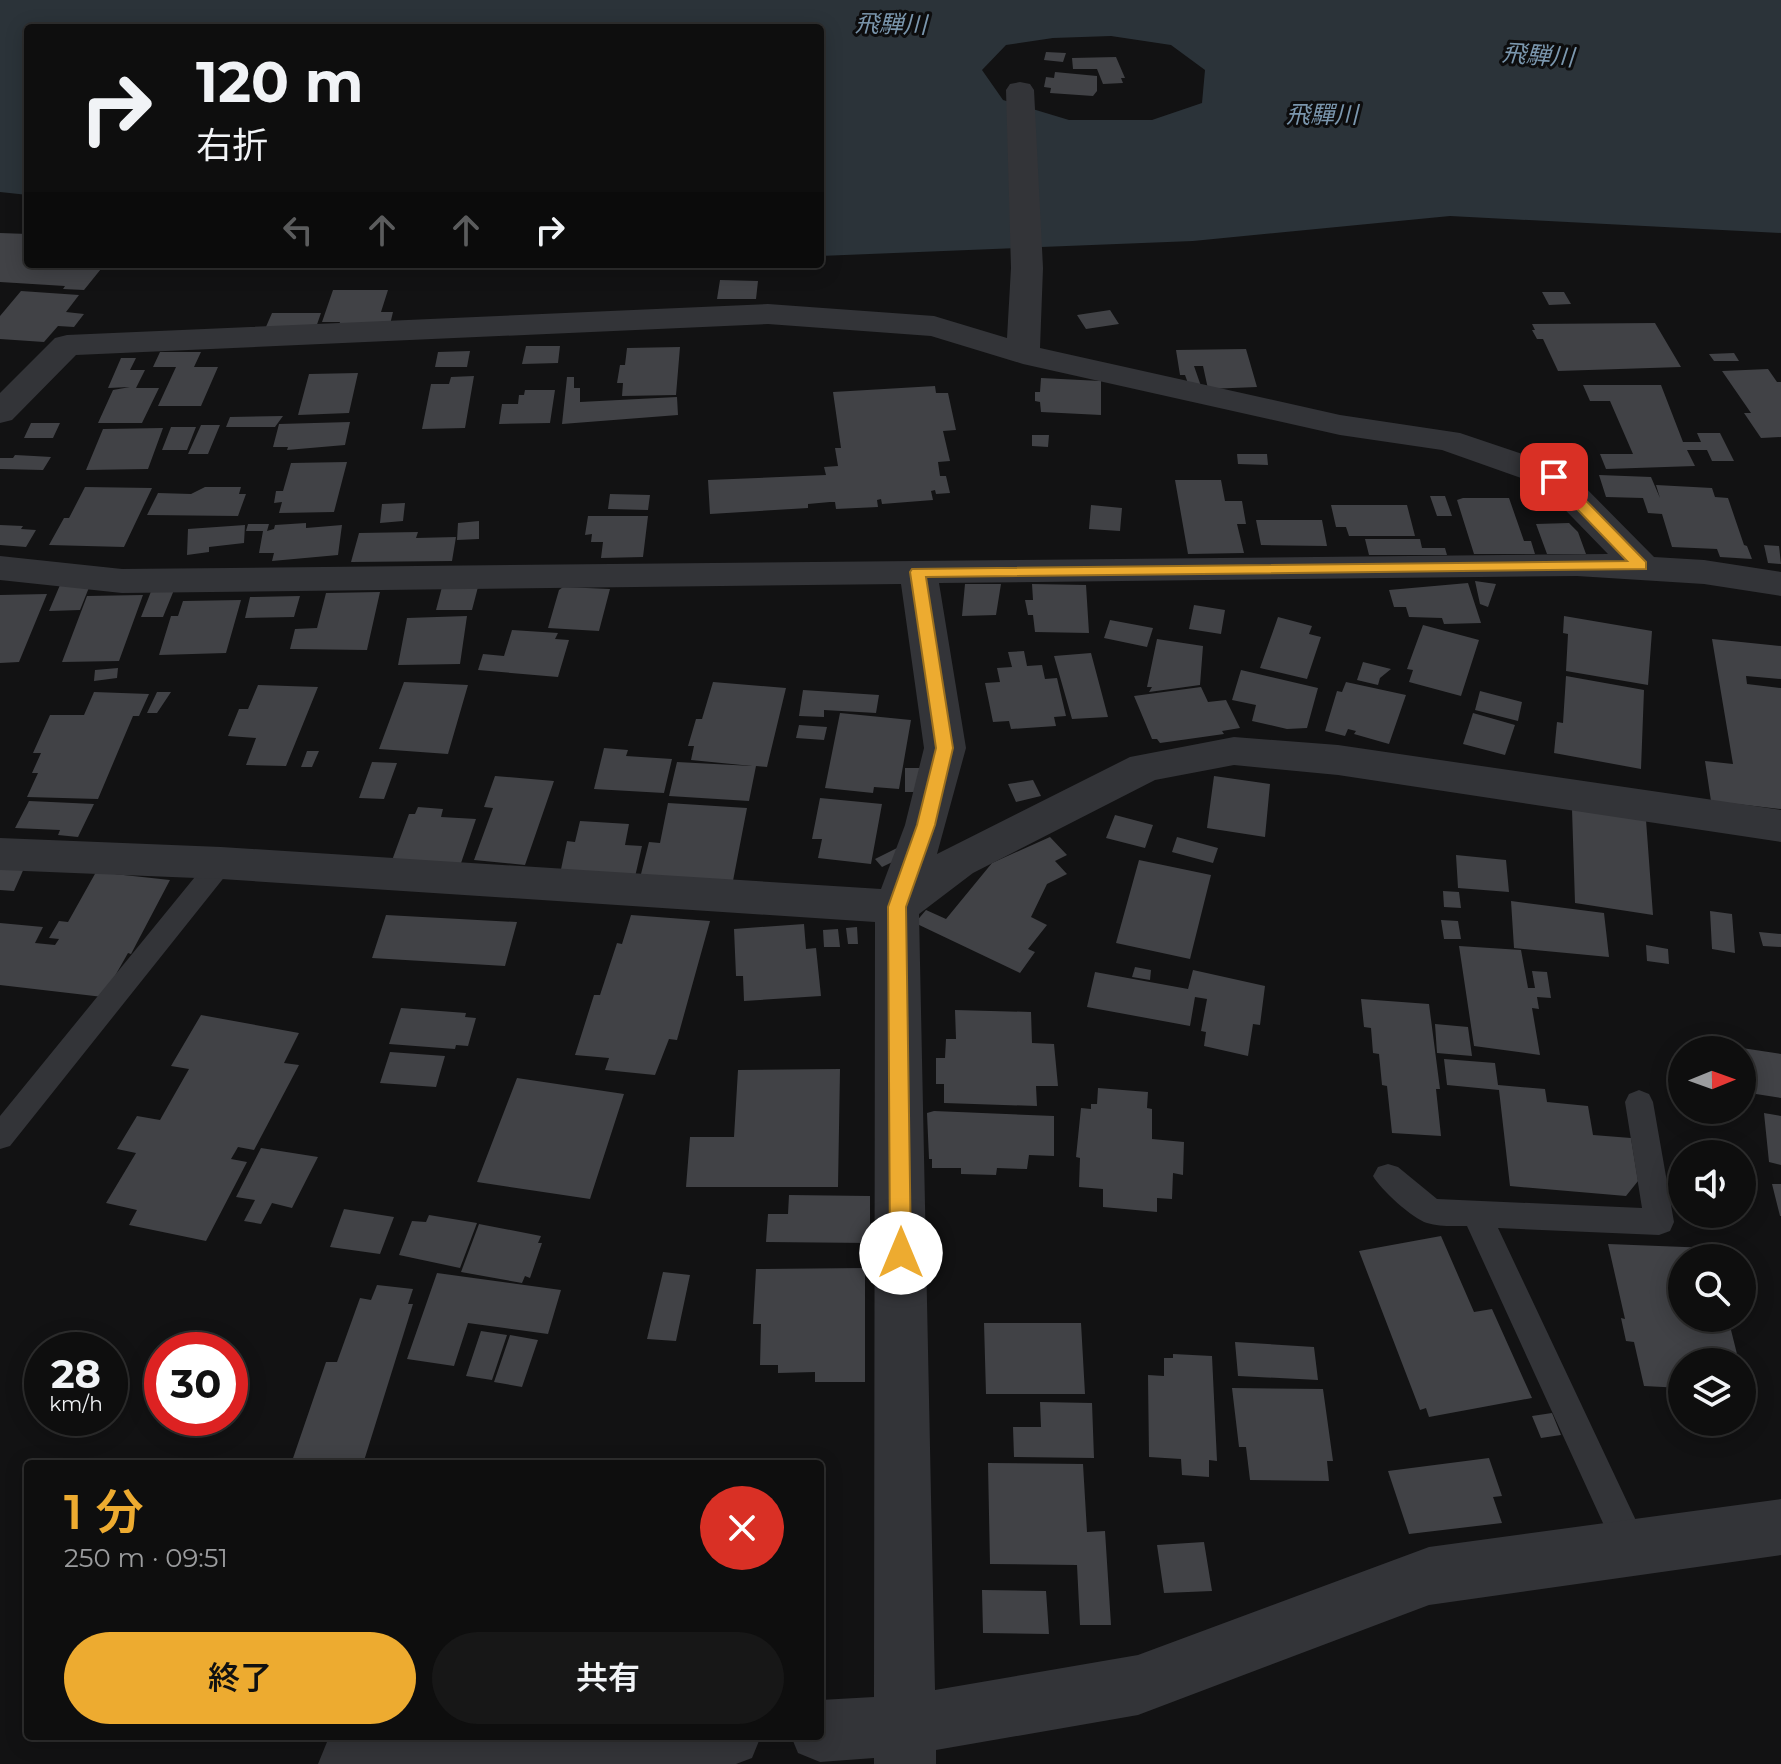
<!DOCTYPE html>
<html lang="ja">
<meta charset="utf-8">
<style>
:root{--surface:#0e0e0e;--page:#171717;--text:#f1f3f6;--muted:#9b9c9e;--line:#2e2e2e;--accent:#edab30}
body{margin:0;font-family:Montserrat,"Noto Sans JP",sans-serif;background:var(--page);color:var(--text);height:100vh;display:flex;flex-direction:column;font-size:30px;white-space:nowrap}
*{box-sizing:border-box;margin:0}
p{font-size:26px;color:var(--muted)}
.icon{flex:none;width:44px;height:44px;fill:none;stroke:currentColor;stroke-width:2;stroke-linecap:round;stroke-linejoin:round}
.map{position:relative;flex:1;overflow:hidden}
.drawer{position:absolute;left:24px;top:1460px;width:800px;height:280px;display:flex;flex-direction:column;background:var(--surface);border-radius:8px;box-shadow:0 4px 20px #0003,0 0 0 2px var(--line)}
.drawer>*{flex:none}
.top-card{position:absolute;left:24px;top:24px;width:800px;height:244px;border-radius:8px;box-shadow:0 4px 20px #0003,0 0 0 2px var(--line);background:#0e0e0e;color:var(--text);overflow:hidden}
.needle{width:52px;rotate:89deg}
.fabs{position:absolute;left:1668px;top:1036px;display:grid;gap:16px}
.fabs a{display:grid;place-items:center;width:88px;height:88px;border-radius:50%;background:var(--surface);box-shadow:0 4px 20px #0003,0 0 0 2px var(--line);font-size:40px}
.speed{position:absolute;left:24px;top:1332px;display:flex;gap:16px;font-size:40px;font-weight:700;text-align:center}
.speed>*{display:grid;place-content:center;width:104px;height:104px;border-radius:50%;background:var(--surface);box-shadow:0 4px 20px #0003,0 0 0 2px var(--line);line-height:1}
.speed small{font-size:20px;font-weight:400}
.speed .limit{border:12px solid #d22;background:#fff;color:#111}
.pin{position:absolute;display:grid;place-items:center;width:68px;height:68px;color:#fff;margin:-34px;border-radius:16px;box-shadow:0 4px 12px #0006}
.me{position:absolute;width:88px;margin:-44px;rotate:0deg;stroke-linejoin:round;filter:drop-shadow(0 0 6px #0008)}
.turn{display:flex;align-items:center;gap:28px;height:168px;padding:0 40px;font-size:36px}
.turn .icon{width:104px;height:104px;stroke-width:2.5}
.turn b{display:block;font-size:56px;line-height:68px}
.lanes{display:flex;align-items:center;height:76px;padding:0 40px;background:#0003;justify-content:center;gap:40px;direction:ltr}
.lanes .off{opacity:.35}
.round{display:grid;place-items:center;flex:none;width:84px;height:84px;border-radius:42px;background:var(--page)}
.overview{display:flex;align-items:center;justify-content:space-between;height:136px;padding:0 40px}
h1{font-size:48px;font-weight:600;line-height:60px;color:var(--accent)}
.action{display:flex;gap:16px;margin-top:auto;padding:16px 40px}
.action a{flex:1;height:92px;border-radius:48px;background:var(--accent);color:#111;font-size:32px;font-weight:600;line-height:92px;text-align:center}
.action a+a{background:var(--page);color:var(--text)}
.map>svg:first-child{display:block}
.water{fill:#2b3339;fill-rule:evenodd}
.building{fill:#414246}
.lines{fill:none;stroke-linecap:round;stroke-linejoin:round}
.lane{fill:#333438;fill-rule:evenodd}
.street{fill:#333438;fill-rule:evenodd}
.route{fill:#edab30;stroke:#9a6f1f;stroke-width:2}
.labels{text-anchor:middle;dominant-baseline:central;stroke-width:6;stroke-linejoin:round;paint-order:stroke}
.far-water-label{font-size:24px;font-style:italic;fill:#7b97ae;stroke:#0d0d0e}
</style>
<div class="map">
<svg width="1781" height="1764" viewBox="0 0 1781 1764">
<rect width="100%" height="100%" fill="#121213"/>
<!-- water -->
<path class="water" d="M0 0H1781V233L1450 216 1193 241 820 256V28H28V195L0 192ZM1111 36 1171 45 1205 70 1202 103 1152 120H1069L1003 100 982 70 1006 45 1053 38Z"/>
<!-- building -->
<path class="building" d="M1046 52 1066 53 1063 62 1044 60Z
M1116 57 1125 78H1121L1123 83 1103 84 1097 69H1073L1072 58Z
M1055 72 1097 76V91L1093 96 1050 93 1051 88 1044 87 1046 77 1054 78Z
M0 233 28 234V264H105L84 290 63 289 65 286 0 282Z
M720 280 758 281 756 299H717Z
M333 290H388L381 312H393L387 337H334L340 322H322Z
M21 291 79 295 66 312 84 314 74 327 58 326 44 342 0 339V316Z
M1542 292H1564L1571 304 1549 305Z
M1110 310 1119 324 1086 329 1077 315Z
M272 313H321L313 336H262Z
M1655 323 1681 367 1558 371 1543 339H1537L1532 330H1535L1532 324Z
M526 346H560L558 363 522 364Z
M680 347 676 395 622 396 623 383H617L620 365H625L627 348Z
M1246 349 1257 387 1208 389 1203 366H1194L1202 389H1190L1185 375H1180L1176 350Z
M470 351 467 367H435L438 352Z
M160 352H201L194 367H218L201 406H158L176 367H153Z
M1734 353 1739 361H1714L1709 354Z
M121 358H136L130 370H145L136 388H159L142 423H98L113 390 130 387 108 388Z
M1768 369 1777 382H1781V437L1761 438 1744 413H1751L1722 371Z
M358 373 349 413 298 415 309 374Z
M474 376 465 428 422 429 431 384H449L451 377Z
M567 377H574V388H580V402L677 397 678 415 562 424Z
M1041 378 1101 381V415L1041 412 1040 402 1035 401V392H1040Z
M1583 385H1661L1683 442H1701L1697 433H1720L1734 461H1712L1707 450H1687L1695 466 1606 469 1600 454H1633L1610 401H1590Z
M935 386 936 393H948L956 430 943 431 950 461 938 462 940 476H946L950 493 936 494 935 490 931 491 933 500 882 504 881 499 877 500 878 507 836 509 835 502H830L808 504V508L710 514 708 480 826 475 824 467 838 466 835 448H841L833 392Z
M525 390H555L550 423 499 424 502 404H518L519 395H524Z
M283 416 275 427H226L230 417Z
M350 422 345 445 287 450 288 447H273L279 424Z
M31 423H60L53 438H24Z
M201 425H220L208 454H188Z
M171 427H196L187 450H162Z
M163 428 148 469 86 470 103 429Z
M1032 435H1049L1048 447 1032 446Z
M1237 454H1267L1268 465 1238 464Z
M15 455 34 456 51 457 43 470 0 469V458H13Z
M347 462 334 512 279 513 282 502 274 503 276 491H283L291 463Z
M1599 475 1651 477 1660 498 1656 485 1712 488 1715 497 1728 498 1744 545 1747 546 1752 559 1720 557 1717 549 1672 547 1662 514 1648 513 1643 498 1606 497Z
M1175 480H1221L1225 501H1242L1246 524H1237L1244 553 1188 554Z
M85 487 152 488 124 547 49 545 64 518H69Z
M205 487H241L239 494H246L238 516 147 515 158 493 191 494Z
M610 494 650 495 648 510 608 509Z
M1430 496H1445L1452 516H1437Z
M1463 498H1509L1524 541H1531L1535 554H1474L1457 500Z
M405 503 403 521 380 523 382 504Z
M1091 505 1122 508 1120 531 1089 529Z
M1331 505H1407L1415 536H1349L1346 527H1336Z
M588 516H648L643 557 601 558 603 542H591L592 534 585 535Z
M1256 520H1322L1327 546 1261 545Z
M479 521V539L457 540 458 523Z
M306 523V528L342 525 338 555 272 561 274 553H259L263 531H246L248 524H269L267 531 274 529 275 525Z
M1569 523 1578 532 1586 554H1547L1536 524Z
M0 525 23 526 21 529 36 530 26 547 0 545Z
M245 525 244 543 209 547V552L187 555 188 529Z
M418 532 416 538 456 537 452 561 351 562 359 533Z
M1365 539H1420L1422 548H1445L1447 555H1369Z
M1764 545 1779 546 1781 564 1768 563Z
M1475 581 1496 584 1488 607 1480 604Z
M1468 583 1481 623 1444 624 1442 618 1409 617 1406 607H1394L1389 590Z
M965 584H1001L996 615 962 616Z
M1032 584 1086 585 1089 633 1035 632 1033 615H1028L1025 600H1033Z
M60 585H90L80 610 49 611Z
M442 587H478L472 610H436Z
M563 587 610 589 599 631 548 628 559 590Z
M152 589 174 590 163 617H141Z
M380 592 367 650 290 649 295 629 317 628 326 593Z
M47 594 19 662 0 663V595Z
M143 595 119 661 62 662 87 596Z
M300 596 294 617 245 618 250 597Z
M241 600 226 653 159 655 171 616H178L183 601Z
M1194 605 1225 610 1221 634 1189 629Z
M467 616 460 664 398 665 407 618Z
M1564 616 1652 631 1648 685 1566 671 1568 634 1563 633Z
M1278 617 1312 626 1309 634 1321 637 1307 679 1260 668Z
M1110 620 1153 628 1147 647 1104 638Z
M1423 625 1479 640 1461 696 1409 682 1413 670 1407 669Z
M512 630 558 633 555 639 569 640 558 677 478 670 483 654 504 656Z
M1157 639 1203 646 1200 685 1149 692 1152 687H1147Z
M1712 639 1781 646V679L1746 676 1747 684 1781 688V809L1711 801 1705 761 1733 764Z
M1024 651 1027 666 1042 665 1045 679 1057 678 1066 716 1054 717 1056 726 1011 729 1009 721 993 722 985 683 1000 682 997 668 1012 667 1008 652Z
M1091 653 1108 717 1072 719 1054 656Z
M1363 662 1391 669 1380 678 1378 685 1357 680Z
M118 668 117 678 94 681 95 670Z
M1241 670 1318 688 1307 728 1287 729 1252 721 1256 705 1232 700Z
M1566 676 1644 690 1641 769 1554 753 1557 722 1563 723Z
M404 682 468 685 448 754 379 749Z
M713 682 786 688 767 767 756 766 749 801 669 796 677 762 752 766 691 760 694 746H688L696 719H702Z
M1346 682 1406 695 1389 744 1354 734 1356 731 1348 729 1345 736 1325 731 1337 691 1342 692Z
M258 685 318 687 286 766 246 765 256 738 228 736 239 709H248Z
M1201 687 1208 702 1226 700 1240 728 1222 731 1224 734 1160 743 1157 739H1152L1134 696Z
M803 690 879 695 876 713 824 710V717L799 716Z
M1480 691 1522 702 1518 721 1475 710Z
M94 692 149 694 139 716H133L98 799 27 797 38 773H32L41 753H33L50 715H84Z
M157 692H171L157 713H147Z
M840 713 911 720 899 789 874 787 873 793 825 788Z
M1473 713 1515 725 1505 755 1463 744Z
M799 725 827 727 824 740 796 738Z
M604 748 628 750 626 756 672 759 664 793 594 789Z
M307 751H319L312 767H301Z
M372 762 397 763 384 799 359 798Z
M905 768H919L920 792H905Z
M495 776 554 781 525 865 474 860 493 808 484 807Z
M1214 776 1270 784 1265 837 1207 828Z
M1033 780 1041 796 1016 802 1008 784Z
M820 798 882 804 871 864 818 858 822 839H812Z
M29 801 73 803 94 804 78 837 58 835 60 830 15 828Z
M668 803 747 808 732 886 640 878 649 842 660 843Z
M418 807 443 809 441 817 476 819 459 869 391 863 409 814H415Z
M1572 809 1646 820 1653 915 1575 903Z
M1115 815 1153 825 1145 848 1106 838Z
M580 821 629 824 625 845 642 846 635 877 560 874 567 841 575 842Z
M1050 837 1067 855 1055 861 1067 874 1047 884 1031 917 1047 925 1028 949 1035 952 1020 973 915 923 926 910 946 919 992 863Z
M1177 837 1218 848 1213 863 1172 852Z
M901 846 909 854 882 867 875 859Z
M1456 855 1506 860 1509 892 1458 888Z
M1139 860 1211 875 1190 959 1116 943Z
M0 865 25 866 14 891 0 890Z
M96 872 170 880 131 954 128 953 103 997 0 985V923L43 927 35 943 55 945 59 939 49 938 59 921 68 922Z
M1443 891 1459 892 1461 908 1444 907Z
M1511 901 1604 913 1609 957 1514 948Z
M1710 911 1732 914 1735 953 1712 949Z
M386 915 517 922 505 966 372 958Z
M631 915 710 921 677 1040 669 1039 655 1075 605 1070 609 1058 575 1055 594 995H600L617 943 622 944Z
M1441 920 1458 921 1461 939H1444Z
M804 924 806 949 816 948 821 996 744 1001 743 976H736L734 929Z
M857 927 858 944H848L846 928Z
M838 929 840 947H824L823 930Z
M1759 932 1781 934V947L1763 946Z
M1646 945 1668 949 1669 964 1647 961Z
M1459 946 1521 950 1528 988H1535L1532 971 1547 972 1551 998 1537 997 1539 1009 1532 1008 1540 1055 1474 1046Z
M1135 967 1151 970 1150 980 1132 977Z
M1193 970 1265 986 1260 1025 1253 1024 1248 1056 1204 1046 1206 1032 1201 1031 1207 999 1195 997 1190 1026 1087 1007 1095 972 1188 989Z
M1361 999 1429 1004 1440 1089H1436L1441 1136 1392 1133 1387 1086 1382 1085 1379 1054 1373 1053 1371 1028 1364 1027Z
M401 1008 466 1013 465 1017 476 1018 468 1046 456 1045 455 1049 389 1044Z
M955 1010 1031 1012 1032 1043 1054 1044 1058 1086H1036L1037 1106 944 1103V1084H936V1058H945L946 1039H956Z
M201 1015 299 1033 284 1063 299 1065 254 1150 238 1147 231 1159 247 1162 206 1241 129 1225 137 1210 106 1203 136 1153 117 1149 137 1116 160 1120 189 1069 171 1066Z
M1435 1024 1468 1027 1472 1056 1437 1053Z
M1742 1048 1781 1054V1098L1756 1094 1755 1078 1742 1076Z
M390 1052 445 1056 436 1087 380 1083Z
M1444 1059 1495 1063 1498 1085 1545 1089 1547 1102 1588 1106 1593 1135 1631 1138 1638 1181 1626 1196 1510 1186 1499 1090 1447 1085Z
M840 1069 838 1187H686L690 1137H734L738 1070Z
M517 1078 624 1094 590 1199 477 1182Z
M1098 1088 1148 1092 1147 1108 1152 1109V1139L1184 1142 1183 1175 1173 1173 1172 1199 1157 1198V1212L1103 1207V1189L1079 1187 1080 1158 1076 1157 1081 1108 1091 1109V1104H1097Z
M934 1111 1054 1116V1156L1029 1155 1027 1169 997 1168 996 1175 961 1174V1168H932V1159H929L927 1113Z
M1764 1113 1781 1116V1165L1769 1162Z
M261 1148 318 1157 292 1208 272 1203 261 1224 244 1221 255 1200 236 1197Z
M1772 1184H1781V1216H1780Z
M789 1195 870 1196V1243L766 1242 768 1214H788Z
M344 1209 394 1217 380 1254 330 1247Z
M429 1215 477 1223 460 1268 399 1255 412 1221 426 1222Z
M479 1224 541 1236 538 1243H542L530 1278 525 1276 522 1283 461 1272Z
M1441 1236 1474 1312 1492 1309 1532 1398 1429 1417 1426 1408 1420 1410 1359 1251Z
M1608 1244 1710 1248 1713 1258H1682V1318H1728L1739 1362H1682V1388L1644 1386 1634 1342 1626 1341 1621 1318 1625 1319Z
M865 1268V1382H815V1372L778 1373V1365H760L761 1324H753L756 1269Z
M663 1272 690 1275 676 1341 647 1339Z
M437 1273 561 1290 548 1334 468 1323 454 1366 407 1359Z
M377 1285 413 1289 408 1304H413L363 1464H291L326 1362H337L360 1298 371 1300Z
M984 1323H1081L1085 1394H986Z
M481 1331 507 1335 492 1380 466 1376Z
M510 1335 538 1340 522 1387 494 1382Z
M1235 1342 1314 1347 1318 1380 1238 1376Z
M1173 1354 1212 1356 1217 1461 1209 1460V1477L1182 1475 1181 1459 1149 1457 1148 1375 1164 1376V1358H1173Z
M1232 1388 1323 1389 1333 1461H1327L1329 1481 1250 1480 1246 1447H1239Z
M1040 1402 1092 1403 1094 1458 1014 1457 1013 1427H1041Z
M1552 1413 1561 1435 1541 1438 1532 1416Z
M1489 1458 1502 1496 1493 1497 1502 1523 1409 1534 1388 1471Z
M988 1463 1083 1464 1087 1532 1105 1531 1111 1625H1080L1077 1565 990 1564Z
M1204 1542 1212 1591 1164 1593 1157 1545Z
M982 1590 1046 1591 1049 1634 983 1633Z"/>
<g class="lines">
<!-- lane -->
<path class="lane" d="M221 854 230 856 234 863 230 870 10 1146 0 1149V1116L212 856Z
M1639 1090 1649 1094 1653 1102 1674 1222 1670 1231 1659 1235 1498 1228 1648 1546 1643 1558 1631 1562 1619 1558 1467 1226C1454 1226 1439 1227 1427 1223 1413 1219 1380 1189 1373 1176L1378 1167 1388 1164 1398 1167 1437 1199 1642 1208 1625 1102 1629 1094Z"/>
<!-- street -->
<path class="street" d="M1020 82 1030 84 1034 90 1043 268 1040 348 1340 415 1460 433 1567 469 1654 557 1704 560 1781 572V596L1704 584 1577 576 939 583 966 748 937 854 1130 757 1234 737 1338 745 1781 810V842L1338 775 1234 765 1155 780 973 873 919 914 935 1690 1138 1655 1429 1547 1781 1499V1555L1429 1605 1138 1715 936 1750V1764H874V1758L820 1762 798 1753 791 1736H820V1700L874 1697 875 922 221 879 0 870V838L221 847 881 889 905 825 924 748 901 584 122 593 0 580V556L122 569 1608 554 1541 485 1442 450 1340 435 1023 364 931 336 768 324 76 355 12 420 0 423V393L55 338 67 335 768 304 934 316 1007 338 1011 268 1006 90 1010 84Z
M342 1736H761L752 1758 736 1764H318L327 1742Z"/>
</g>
<!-- route -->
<path class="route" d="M1554 473 1560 474 1646 562V569L926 577 953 748 935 825 906 907 911 1253 908 1260 901 1263 893 1260 890 1253 888 907 917 825 936 748 910 572 912 569 1627 561 1549 480 1547 477Z"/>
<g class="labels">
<!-- far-water labels -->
<g class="far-water-label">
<text transform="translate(891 24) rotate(1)">飛騨川</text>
<text transform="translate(1538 55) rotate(4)">飛騨川</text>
<text x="1322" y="114">飛驒川</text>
</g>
</g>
</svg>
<div class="fabs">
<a><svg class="needle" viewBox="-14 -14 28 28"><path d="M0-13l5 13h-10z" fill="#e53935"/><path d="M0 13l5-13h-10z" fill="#9b9c9e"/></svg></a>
<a><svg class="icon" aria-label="sound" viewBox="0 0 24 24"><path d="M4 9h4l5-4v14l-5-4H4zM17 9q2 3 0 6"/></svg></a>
<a><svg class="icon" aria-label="search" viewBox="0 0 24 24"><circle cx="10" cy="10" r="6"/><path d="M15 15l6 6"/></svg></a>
<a><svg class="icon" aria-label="layers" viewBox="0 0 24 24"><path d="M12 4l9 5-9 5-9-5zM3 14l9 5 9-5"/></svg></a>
</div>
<div class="speed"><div>28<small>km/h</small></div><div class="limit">30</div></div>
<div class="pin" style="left:1554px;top:477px;background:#d93025"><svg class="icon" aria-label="arrive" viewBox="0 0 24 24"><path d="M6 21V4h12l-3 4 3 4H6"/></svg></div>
<svg class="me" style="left:901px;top:1253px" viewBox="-20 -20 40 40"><circle r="19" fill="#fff"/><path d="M0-13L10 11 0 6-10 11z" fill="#edab30"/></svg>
<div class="top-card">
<div class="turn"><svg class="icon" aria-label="right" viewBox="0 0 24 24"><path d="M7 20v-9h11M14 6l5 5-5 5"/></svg><div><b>120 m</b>右折</div></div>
<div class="lanes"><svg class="icon off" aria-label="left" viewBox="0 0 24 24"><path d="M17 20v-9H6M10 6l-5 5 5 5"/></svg><svg class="icon off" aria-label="ahead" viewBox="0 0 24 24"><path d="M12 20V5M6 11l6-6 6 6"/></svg><svg class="icon off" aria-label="ahead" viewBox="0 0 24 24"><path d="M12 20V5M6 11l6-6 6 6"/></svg><svg class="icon" aria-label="right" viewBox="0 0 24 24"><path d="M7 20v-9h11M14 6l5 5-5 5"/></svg></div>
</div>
<section class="drawer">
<div class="overview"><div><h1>1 分</h1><p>250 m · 09:51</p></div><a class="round" style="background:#d93025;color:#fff"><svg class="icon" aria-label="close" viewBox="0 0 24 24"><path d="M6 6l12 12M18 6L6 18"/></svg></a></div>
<div class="action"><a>終了</a><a>共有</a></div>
</section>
</div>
